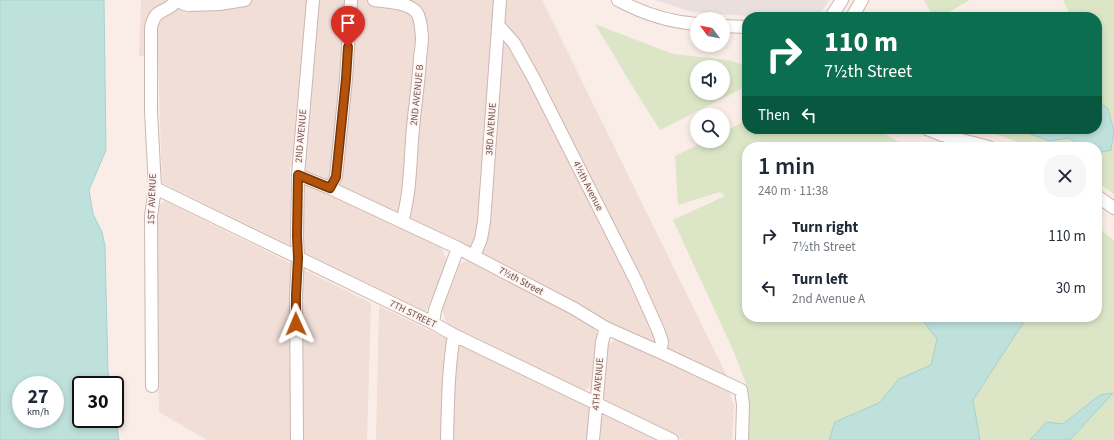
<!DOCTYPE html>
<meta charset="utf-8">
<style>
:root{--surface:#fff;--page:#f6f6f7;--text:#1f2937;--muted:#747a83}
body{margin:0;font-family:"Source Sans 3",sans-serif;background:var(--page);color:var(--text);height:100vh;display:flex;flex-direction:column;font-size:15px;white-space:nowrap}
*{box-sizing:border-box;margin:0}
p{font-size:13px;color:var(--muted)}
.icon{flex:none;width:22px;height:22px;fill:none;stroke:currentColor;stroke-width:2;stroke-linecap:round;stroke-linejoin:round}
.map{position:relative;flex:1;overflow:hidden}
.sheet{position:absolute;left:742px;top:142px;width:360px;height:180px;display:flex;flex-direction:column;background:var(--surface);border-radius:16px;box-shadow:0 2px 6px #0003}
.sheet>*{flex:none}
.banner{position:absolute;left:742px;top:12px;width:360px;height:122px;border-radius:16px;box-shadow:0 2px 6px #0003;background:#0b6e4f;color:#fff;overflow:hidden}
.needle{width:26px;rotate:302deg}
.controls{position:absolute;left:690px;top:12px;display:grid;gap:8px}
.controls a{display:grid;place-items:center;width:40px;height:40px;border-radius:50%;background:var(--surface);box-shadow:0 2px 6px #0003;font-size:20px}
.speed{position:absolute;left:12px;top:376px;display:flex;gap:8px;font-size:20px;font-weight:700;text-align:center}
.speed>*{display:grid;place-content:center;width:52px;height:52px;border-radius:50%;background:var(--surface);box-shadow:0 2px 6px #0003;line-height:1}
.speed small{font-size:10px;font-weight:400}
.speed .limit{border:2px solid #111;border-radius:6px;background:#fff;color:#111}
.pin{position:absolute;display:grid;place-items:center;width:34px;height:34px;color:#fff;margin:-41px -17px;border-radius:50% 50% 50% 0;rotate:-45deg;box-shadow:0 0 4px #0007}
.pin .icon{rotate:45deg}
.me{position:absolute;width:44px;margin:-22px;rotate:359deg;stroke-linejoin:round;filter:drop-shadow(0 0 3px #0008)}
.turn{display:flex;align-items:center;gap:14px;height:84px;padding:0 16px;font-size:18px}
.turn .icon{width:52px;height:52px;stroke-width:2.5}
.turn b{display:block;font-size:28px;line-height:34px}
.then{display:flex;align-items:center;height:38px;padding:0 16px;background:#0003;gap:8px;font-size:15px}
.round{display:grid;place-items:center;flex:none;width:42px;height:42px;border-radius:16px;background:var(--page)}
.summary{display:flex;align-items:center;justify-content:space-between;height:68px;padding:0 16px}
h1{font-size:24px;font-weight:600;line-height:30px}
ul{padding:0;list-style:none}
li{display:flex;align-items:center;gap:12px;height:52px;padding:0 16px}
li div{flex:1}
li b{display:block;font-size:15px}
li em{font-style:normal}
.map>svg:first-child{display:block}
.residential{fill:#f0ded7}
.industrial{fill:#e9dfdd}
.green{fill:#dce6c7;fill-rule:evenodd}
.water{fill:#bee1dc;stroke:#a6d1cc;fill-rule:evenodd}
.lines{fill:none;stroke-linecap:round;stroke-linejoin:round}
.minor-casing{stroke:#ccb6b2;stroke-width:14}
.minor{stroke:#fff;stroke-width:12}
.route-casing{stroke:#753606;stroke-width:10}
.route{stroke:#b45309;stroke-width:7}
.labels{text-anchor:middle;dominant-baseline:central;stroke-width:3;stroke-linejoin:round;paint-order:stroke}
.street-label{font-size:10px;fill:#70514f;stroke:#fdf2ed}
</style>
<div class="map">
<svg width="1114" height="440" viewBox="0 0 1114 440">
<rect width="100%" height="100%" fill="#faede7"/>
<!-- residential -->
<path class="residential" d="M141 0H542L729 380 602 321 570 300 464 243 290 166V245L162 183 158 56H139Z
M304 184 441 246 447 261 426 312 304 252Z
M165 201 371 303 367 440H207L159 412 155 207Z
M470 259 589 323 598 334 590 387 584 390 447 324 442 310 460 264Z
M379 306 655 440H376Z
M617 339 728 389 734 406 732 440H683L605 403 601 391 606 345Z"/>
<!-- industrial -->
<path class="industrial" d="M655 0H829L818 17H761L692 12Z"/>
<!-- green -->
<path class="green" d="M924 0H970L949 12 951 17H933Z
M1063 0H1114V194L1097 182V147H1032L995 134 972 129H1097V17H1071Z
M595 24 673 54 729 60 747 66V86L660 130 631 84ZM697 67H723V93H697Z
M747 120V129H861L866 132 872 129H877L897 141 911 147H747V317H1097V226L1114 241V440H748V389L734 352 673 220 725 196 720 192 678 205 675 156 705 141H723V132Z"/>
<!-- water -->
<path class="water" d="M0 0H104L106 150 89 190 93 214 102 232 105 246 108 372 110 385H81V419H115V415L119 440H0ZM21 385H55V419H21Z
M1097 99 1108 109 1114 131 1111 150 1097 153V147H1081L1069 138 1049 141 1028 133 1025 129H1097Z
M920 317H1027L973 400 980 440H829L835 422 879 403 899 379 931 365 937 339Z
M1113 393 1070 440H1030L1046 422 1063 424 1100 395Z"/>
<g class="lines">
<!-- minor casing -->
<g class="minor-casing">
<path id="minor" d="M177 0 184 4 189 5 219 4 245 0
M374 0C386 2 409 2 417 13 421 19 421 29 422 37 422 44 421 51 420 58 419 81 415 105 413 128 410 159 411 191 402 222
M618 0C642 13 670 22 697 24
M831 17 842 0
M852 17 862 0
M499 26 514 43 534 79 636 281 658 330 662 342 660 352
M723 26 747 27
M927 129 942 135 989 147
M298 175 330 188 458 248 575 309 606 328 660 352 741 390 743 405 742 440
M155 188 433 323 454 335 672 440
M330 188 336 177 346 79 351 0
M1097 196 1114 208
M474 256 481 239 484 222 500 0
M433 323 435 310 458 248
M152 386 151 216 155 188 151 111V28C155 6 166 15 177 0
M297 440 296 295 298 258 297 236 298 175 313 0
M447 440C448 405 448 370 454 335
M593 440 602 342 606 328"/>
</g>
<!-- minor -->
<use href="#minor" class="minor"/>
</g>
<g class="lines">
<!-- route casing -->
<g class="route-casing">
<path id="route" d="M296 324V295L298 258 297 236 298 175 330 188 336 177 346 79 348 47"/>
</g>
<!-- route -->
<use href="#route" class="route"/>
</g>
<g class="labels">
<!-- street labels -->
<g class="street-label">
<text transform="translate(417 95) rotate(-84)">2ND AVENUE B</text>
<text transform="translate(491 129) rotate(-86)">3RD AVENUE</text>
<text transform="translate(301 136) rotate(-85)">2ND AVENUE</text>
<text transform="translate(588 186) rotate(63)">4½th Avenue</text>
<text transform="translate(152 199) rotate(-88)">1ST AVENUE</text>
<text transform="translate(521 281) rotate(28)">7½th Street</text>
<text transform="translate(413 314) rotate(26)">7TH STREET</text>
<text transform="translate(598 384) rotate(-85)">4TH AVENUE</text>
</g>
</g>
</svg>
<div class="controls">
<a><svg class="needle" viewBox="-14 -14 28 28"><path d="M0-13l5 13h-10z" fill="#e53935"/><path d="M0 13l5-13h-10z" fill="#747a83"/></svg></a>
<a><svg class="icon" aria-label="sound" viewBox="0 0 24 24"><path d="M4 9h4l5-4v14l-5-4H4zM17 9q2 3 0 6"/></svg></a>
<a><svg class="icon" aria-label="search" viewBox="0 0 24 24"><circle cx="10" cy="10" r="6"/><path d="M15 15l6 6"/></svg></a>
</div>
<div class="speed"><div>27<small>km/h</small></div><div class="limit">30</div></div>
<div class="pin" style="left:348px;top:47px;background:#d93025"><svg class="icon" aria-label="arrive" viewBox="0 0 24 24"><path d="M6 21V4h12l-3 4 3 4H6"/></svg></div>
<svg class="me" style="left:296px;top:324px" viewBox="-20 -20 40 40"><path d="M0-17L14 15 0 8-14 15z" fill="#b45309" stroke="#fff" stroke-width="4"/></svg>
<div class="banner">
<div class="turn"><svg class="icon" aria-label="right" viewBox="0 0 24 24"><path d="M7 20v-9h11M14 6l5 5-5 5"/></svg><div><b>110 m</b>7½th Street</div></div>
<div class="then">Then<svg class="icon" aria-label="left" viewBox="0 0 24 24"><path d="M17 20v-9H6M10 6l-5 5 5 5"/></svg></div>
</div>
<section class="sheet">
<div class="summary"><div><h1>1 min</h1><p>240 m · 11:38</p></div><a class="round"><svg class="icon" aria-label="close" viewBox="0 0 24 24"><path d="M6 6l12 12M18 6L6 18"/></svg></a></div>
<ul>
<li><svg class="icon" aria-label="right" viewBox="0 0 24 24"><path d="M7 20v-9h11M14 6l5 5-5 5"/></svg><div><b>Turn right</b><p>7½th Street</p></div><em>110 m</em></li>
<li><svg class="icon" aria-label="left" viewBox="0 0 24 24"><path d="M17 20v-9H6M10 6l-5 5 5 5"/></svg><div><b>Turn left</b><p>2nd Avenue A</p></div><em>30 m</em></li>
</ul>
</section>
</div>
